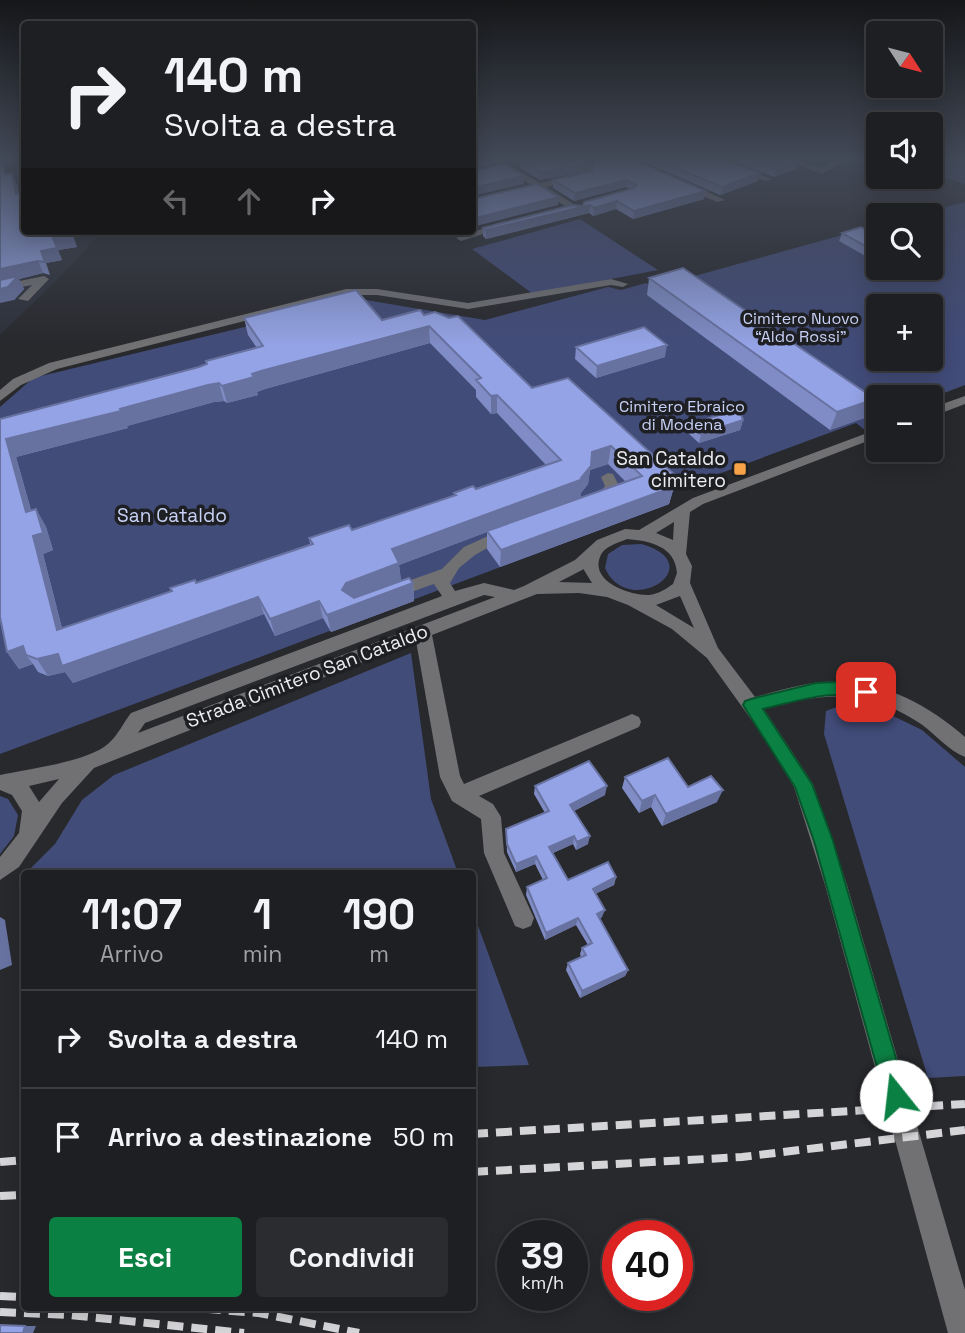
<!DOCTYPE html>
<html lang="it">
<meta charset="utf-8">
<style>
:root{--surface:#1e1f22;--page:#2b2c2f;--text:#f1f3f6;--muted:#a1a2a5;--line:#3c3d40;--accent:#0b8043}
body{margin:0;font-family:"Space Grotesk",sans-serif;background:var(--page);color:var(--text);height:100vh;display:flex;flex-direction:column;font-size:26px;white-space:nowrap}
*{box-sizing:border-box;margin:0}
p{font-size:23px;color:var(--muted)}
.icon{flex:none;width:38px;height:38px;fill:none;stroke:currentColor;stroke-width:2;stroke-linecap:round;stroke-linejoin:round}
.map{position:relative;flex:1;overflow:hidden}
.panel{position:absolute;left:21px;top:870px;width:455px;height:441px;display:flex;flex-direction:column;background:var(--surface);border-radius:7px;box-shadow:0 4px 18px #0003,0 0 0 2px var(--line)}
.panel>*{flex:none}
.top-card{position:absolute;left:21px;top:21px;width:455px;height:214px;border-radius:7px;box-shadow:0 4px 18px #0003,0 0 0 2px var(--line);background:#1e1f22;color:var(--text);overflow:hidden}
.needle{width:46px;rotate:126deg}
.tools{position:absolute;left:866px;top:21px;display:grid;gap:14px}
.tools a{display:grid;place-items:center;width:77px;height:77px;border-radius:7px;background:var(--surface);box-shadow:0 4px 18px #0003,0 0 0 2px var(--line);font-size:35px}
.speed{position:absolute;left:497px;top:1220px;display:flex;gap:14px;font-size:35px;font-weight:700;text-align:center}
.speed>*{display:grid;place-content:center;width:91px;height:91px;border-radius:50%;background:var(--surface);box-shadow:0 4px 18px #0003,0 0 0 2px var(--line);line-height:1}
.speed small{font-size:18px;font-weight:400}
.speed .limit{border:10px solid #d22;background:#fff;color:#111}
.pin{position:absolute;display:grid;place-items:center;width:60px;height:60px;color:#fff;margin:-30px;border-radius:14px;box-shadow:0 4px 10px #0006}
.me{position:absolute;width:77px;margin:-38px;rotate:344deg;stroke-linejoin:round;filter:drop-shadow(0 0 5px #0008)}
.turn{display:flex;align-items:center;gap:24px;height:147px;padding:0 28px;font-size:32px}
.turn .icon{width:91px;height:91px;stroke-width:2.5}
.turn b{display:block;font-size:49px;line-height:60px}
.lanes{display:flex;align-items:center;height:66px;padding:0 28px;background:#0003;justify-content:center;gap:35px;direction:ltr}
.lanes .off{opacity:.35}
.eta{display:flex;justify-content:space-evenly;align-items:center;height:119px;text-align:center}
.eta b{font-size:42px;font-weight:600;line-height:49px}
.action{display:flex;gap:14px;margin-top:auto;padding:14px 28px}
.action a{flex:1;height:80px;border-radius:7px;background:var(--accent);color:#fff;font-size:28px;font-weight:600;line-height:80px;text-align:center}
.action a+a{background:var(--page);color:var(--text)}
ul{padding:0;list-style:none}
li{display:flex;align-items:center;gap:21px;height:98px;padding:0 28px;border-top:2px solid var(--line)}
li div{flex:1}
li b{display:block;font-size:26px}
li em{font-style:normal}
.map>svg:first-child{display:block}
.built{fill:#2e313a}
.green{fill:#424c79;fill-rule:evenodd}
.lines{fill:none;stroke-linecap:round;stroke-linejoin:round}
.minor{fill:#717173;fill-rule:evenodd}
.rail{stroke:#d5d5d8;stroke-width:8;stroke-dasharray:16 8;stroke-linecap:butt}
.wall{fill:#7f8cc5;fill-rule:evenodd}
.shaded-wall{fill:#6872a0}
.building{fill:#94a3e5;stroke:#6872a0;stroke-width:2;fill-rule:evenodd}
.route{fill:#0b8043;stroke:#07532c;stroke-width:2}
.poi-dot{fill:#f7a248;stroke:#1e1f23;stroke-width:2.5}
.labels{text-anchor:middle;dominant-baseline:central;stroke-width:7;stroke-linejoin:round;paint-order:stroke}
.far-park-label{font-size:16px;fill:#c8d1f6;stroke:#1e1f23}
.poi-label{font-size:19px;fill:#eeeef1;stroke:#1e1f23;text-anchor:end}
.park-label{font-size:19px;fill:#c8d1f6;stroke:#1e1f23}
.street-label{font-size:19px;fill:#eeeef1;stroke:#1e1f23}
</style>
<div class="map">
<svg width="965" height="1333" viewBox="0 0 965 1333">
<rect width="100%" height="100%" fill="#28292d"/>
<!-- built -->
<path class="built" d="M21 159H24V231H103L61 276 0 335V175L22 171Z"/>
<!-- green -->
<path class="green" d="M931 159H965V184L931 174Z
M965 202V385L931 398 878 397V425L865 430 856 423 670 492V502L667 505 0 754V407L33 378 360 299 485 320 608 287 621 290 646 283 659 292 662 285 878 225V268H931V215H916ZM878 306H931V359H878Z
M580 219 658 270 533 294 472 249Z
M641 544C713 564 629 621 605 568L608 554 622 545Z
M411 653 431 799 458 873H26L55 844 82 800 114 775Z
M845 704 887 713 922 730 965 767V1076L928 1078 824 734 826 711Z
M0 796 8 799 18 815 14 836 0 854Z
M472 912H473L529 1065 473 1067Z"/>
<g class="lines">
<!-- minor -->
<path class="minor" d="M490 159H499L540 183 578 175V179L546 187 588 213 580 215 537 189 472 205V199L531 185Z
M711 159H722L772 179 765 181Z
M783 159H794L821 168 837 159H847L822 174Z
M682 183H688L725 200 717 202 682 187Z
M505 221 510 224 508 226 461 241 456 238Z
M44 276 49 279 28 301 18 299 32 285 0 291V285Z
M611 279 628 284 623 287 611 285 468 309 377 295H346L57 369 21 385 0 401V390L13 379 49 363 346 289H377L468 303Z
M965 396V404L931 417V408Z
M878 429V437L703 504 690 512 686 554 692 566 690 583 718 648 755 697C778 691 800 684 823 682 876 677 927 703 965 737V757C949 751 935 734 921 724 868 688 823 692 764 709L813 784 847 885 965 1290V1333H948L825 885 794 787 763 736 707 658 672 629 628 605 607 597 579 593 537 594 432 635 460 776 464 784 625 717 632 714 639 717 641 722 639 727 479 796 493 804 501 817 504 853 534 918 531 926 523 929 515 926 484 853 481 819 452 801 440 777 416 641 94 768 62 803 19 867 0 880V857L19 833 22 811 12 795 0 790V775C27 769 89 762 109 743 118 735 124 722 131 713L442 596 434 584 391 599 383 593 385 589 442 569 464 547 508 527 516 532 475 555 459 568 450 583 455 591 484 583 514 590 524 586 575 560 597 540 625 529 639 530 693 498ZM674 522 673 540 656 533ZM627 539C650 541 675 546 677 573L673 584C666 589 658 594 649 595 631 596 590 582 600 557 604 546 618 543 627 539ZM584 570 592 583 559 582 584 569ZM484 595 495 597 138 733 145 723ZM680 596 694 628 656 605ZM59 779 39 802 29 786Z
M608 473 613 474 619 486C612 497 602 508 588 504L586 501C590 494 600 494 605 486L601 477Z"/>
<!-- rail -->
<path class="rail" d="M472 1134 965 1104
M0 1162 24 1160
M472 1172 742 1157 965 1130
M0 1196 24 1195
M0 1296 24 1297
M181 1307 259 1313 359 1333
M0 1312 70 1315 244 1333"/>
</g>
<!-- wall -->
<path class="wall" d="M0 159H2L3 161 6 175 17 185 19 194 71 231 77 247 58 250 62 260 46 263 50 275 43 273 19 279 24 289 14 300Z
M632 159 704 199 633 219 616 209 593 216 589 213 486 239 483 236V228L583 206 629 189 626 187 574 201 553 188V180L592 170 540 180 520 168V160Z
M637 159H723L758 181 720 195Z
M728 159H796L798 168 774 177Z
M801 159H821L812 162Z
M842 233 878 237V263L839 241Z
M649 278 875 399 867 417 830 430 647 295Z
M424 315 532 388 676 480 669 504 500 567 487 549V532L399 565 401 581 413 583 414 601 331 632 323 618 275 636 264 614 73 683 65 672 48 676 38 672 33 664 19 669 7 652 0 419 199 367 257 348 248 335 244 318 382 320ZM430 343 476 390V397L491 414 497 413 546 465 476 489 454 493V496L352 530 309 538 310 544 62 628 43 554 53 550 46 527 36 509 31 510 16 457 128 428 127 426 214 402 224 401 227 403 258 395 257 392 265 389ZM608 464 626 482 545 510 581 497V493L588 484 590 470Z
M576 347 665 357 596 378 575 359Z
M743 420 740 430 699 443 688 433 690 424Z
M625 777 688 787 717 802 662 826 651 807 639 813 622 788Z
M535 786 605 795 574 811 588 844 576 850 573 844 553 853 568 880 616 877 614 885 595 894 602 917 599 919 628 970 625 976 580 998 566 970 568 963 581 957 580 954 582 948 588 945 576 925 545 940 526 895 527 887 543 880 535 864 516 872 507 852 506 829 545 813 534 794Z"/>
<!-- shaded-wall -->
<path class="shaded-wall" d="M0 159H2L9 186 4 175Z
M482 159H492V164L472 169V161Z
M800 160 798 168 774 177 775 169Z
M593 162V170L540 180 541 173Z
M760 173 758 181 720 195 722 187Z
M12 174 17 185 21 206 16 194Z
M524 176V184L472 196V188Z
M627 180 626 187 574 201 575 193Z
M706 191 704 199 633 219 634 211Z
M559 197 558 205 472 227V219Z
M617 201 616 209 593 216 594 208Z
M590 205 589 213 486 239V230Z
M72 234 77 247 58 250 62 260 46 263 50 275 41 251 53 238Z
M38 261 43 273 19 279 24 289 14 300 0 303V269Z
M429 326 430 343 265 389 257 392 258 395 227 403 222 386 261 371Z
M667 345 665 357 596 378 597 366Z
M219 383 224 401 214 402 127 426 128 428 16 457 36 529 26 512 6 439 208 385Z
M497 395V413L491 414V396Z
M875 399 867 417 830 430 837 412Z
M743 420 740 430 699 443 701 434Z
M611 446 608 464 590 470 588 484 581 493V497L399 565 401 581 349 601 342 590 346 583 392 549 592 452Z
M676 480 669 504 500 567 501 550Z
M36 509 46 527 53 550 43 554 67 648 57 630 33 536Z
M413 583 414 601 331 632 327 615Z
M258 597 264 614 73 683 65 672 48 676 37 659Z
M319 601 323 618 275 636 270 619Z
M23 646 26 655 33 664 19 669 7 652Z
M607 786 605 795 569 813 570 805Z
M723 790 717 802 662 826 666 814Z
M655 795 651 807 639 813 642 801Z
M574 836 573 844 548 855 549 847Z
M590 836 588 844 576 850 577 842Z
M536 856 535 864 516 872V864Z
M616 877 614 885 591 896 593 889Z
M605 910 602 917 595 921 597 914Z
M0 917 5 920 12 965 0 970Z
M578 918 576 925 545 940 546 933Z
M628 970 625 976 580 998 582 991Z
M25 1326H36L33 1333H23Z"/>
<!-- building -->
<path class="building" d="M0 159 4 175 12 174 16 194 24 193V231H71L72 234 53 238 57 248 41 251 45 262 38 261 0 269Z
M526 159H632L706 191 634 211 617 201 594 208 590 205 486 230 483 228 572 205 583 206 584 202 634 188 636 185 627 180 575 193 553 180 592 171 593 162 541 173 520 160Z
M655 159H723L760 173 722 187Z
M748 159H796L800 160 775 169Z
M505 164 524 176 472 188V171Z
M537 184 559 197 472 219V199Z
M861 227 878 237V253L842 233Z
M683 268 875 399 837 412 649 278Z
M18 276 8 287 0 289V280Z
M356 290 382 320 420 310 424 315 435 312 449 318 458 316 532 388 568 378 674 474 676 480 673 487 501 550 487 531 642 476 611 446 592 452 591 466 581 478 583 479 392 549 399 563 346 583 342 590 354 598 409 578 413 583 327 615 319 601 270 619 258 597 62 666 58 654 37 659 26 655 23 646 7 652 0 617V419L199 367 207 364 206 361 263 346 244 318ZM429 326 481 378 476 380 491 396 497 395 561 460 476 489 473 486 454 493 456 495 352 530 349 525 309 538 313 544 196 583 195 580 170 588 172 591 57 630 33 536 43 533 36 509 26 512 6 439 121 411 120 409 208 385 219 383 222 386 254 377 252 374 261 371Z
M644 327 667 345 597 366 576 347Z
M739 409 743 420 701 434 690 424Z
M668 758 688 787 711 776 723 790 666 814 655 795 642 801 625 777Z
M589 761 607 786 570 805 590 836 577 842 574 836 549 847 568 880 608 862 616 877 593 889 605 910 597 914 628 970 582 991 568 963 586 955 582 948 592 943 578 918 546 933 527 887 547 878 536 856 516 864 507 844 506 829 549 811 535 786Z
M0 1325 25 1326 23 1333H0Z"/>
<!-- sky -->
<linearGradient id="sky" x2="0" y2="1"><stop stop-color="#161719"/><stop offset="0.46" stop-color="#424957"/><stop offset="1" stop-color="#424957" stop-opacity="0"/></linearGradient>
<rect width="965" height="345" fill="url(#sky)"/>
<!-- route -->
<path class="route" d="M836 682 872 688 874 692 872 697C859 701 846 694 833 695 809 696 786 704 763 709L812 784 833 841 907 1096 904 1104 896 1107 888 1104 885 1096 814 841 795 787 743 705 745 701 751 699 816 683Z"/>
<!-- markers -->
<rect class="poi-dot" x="733" y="462" width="14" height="14" rx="3.5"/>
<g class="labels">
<!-- far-park labels -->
<g class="far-park-label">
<text x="801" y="318">Cimitero Nuovo<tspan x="801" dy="18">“Aldo Rossi”</tspan></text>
<text x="682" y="406">Cimitero Ebraico<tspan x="682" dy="18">di Modena</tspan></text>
</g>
<!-- poi labels -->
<g class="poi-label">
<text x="726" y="458">San Cataldo<tspan x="726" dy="22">cimitero</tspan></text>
</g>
<!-- park labels -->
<g class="park-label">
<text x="172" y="515">San Cataldo</text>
</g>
<!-- street labels -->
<g class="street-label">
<text transform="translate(307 676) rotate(-21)">Strada Cimitero San Cataldo</text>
</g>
</g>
</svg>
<div class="tools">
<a><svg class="needle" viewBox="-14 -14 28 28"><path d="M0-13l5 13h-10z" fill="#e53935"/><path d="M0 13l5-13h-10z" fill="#a1a2a5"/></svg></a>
<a><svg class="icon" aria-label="sound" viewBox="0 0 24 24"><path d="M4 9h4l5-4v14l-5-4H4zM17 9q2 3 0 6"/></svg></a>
<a><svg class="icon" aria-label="search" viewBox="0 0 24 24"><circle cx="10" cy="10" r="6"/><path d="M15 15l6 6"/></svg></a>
<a>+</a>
<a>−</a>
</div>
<div class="speed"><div>39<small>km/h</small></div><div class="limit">40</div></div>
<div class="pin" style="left:866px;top:692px;background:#d93025"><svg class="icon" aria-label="arrive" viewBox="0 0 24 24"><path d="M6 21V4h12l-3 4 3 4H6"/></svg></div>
<svg class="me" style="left:896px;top:1096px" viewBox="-20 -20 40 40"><circle r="19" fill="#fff"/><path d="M0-13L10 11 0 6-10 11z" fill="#0b8043"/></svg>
<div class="top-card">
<div class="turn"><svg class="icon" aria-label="right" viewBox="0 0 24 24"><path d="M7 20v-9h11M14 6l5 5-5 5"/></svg><div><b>140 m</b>Svolta a destra</div></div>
<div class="lanes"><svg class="icon off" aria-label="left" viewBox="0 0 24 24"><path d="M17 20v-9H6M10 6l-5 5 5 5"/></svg><svg class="icon off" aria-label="ahead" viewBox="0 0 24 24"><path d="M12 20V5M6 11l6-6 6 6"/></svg><svg class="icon" aria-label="right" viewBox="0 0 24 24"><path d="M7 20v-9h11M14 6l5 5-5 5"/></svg></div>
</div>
<section class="panel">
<div class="eta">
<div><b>11:07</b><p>Arrivo</p></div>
<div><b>1</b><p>min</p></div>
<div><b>190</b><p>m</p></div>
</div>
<ul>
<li><svg class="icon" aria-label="right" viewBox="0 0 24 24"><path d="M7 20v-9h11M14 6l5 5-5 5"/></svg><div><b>Svolta a destra</b></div><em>140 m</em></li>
<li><svg class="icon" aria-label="arrive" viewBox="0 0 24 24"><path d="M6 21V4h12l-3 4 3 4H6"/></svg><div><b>Arrivo a destinazione</b></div><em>50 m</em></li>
</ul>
<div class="action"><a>Esci</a><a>Condividi</a></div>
</section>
</div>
